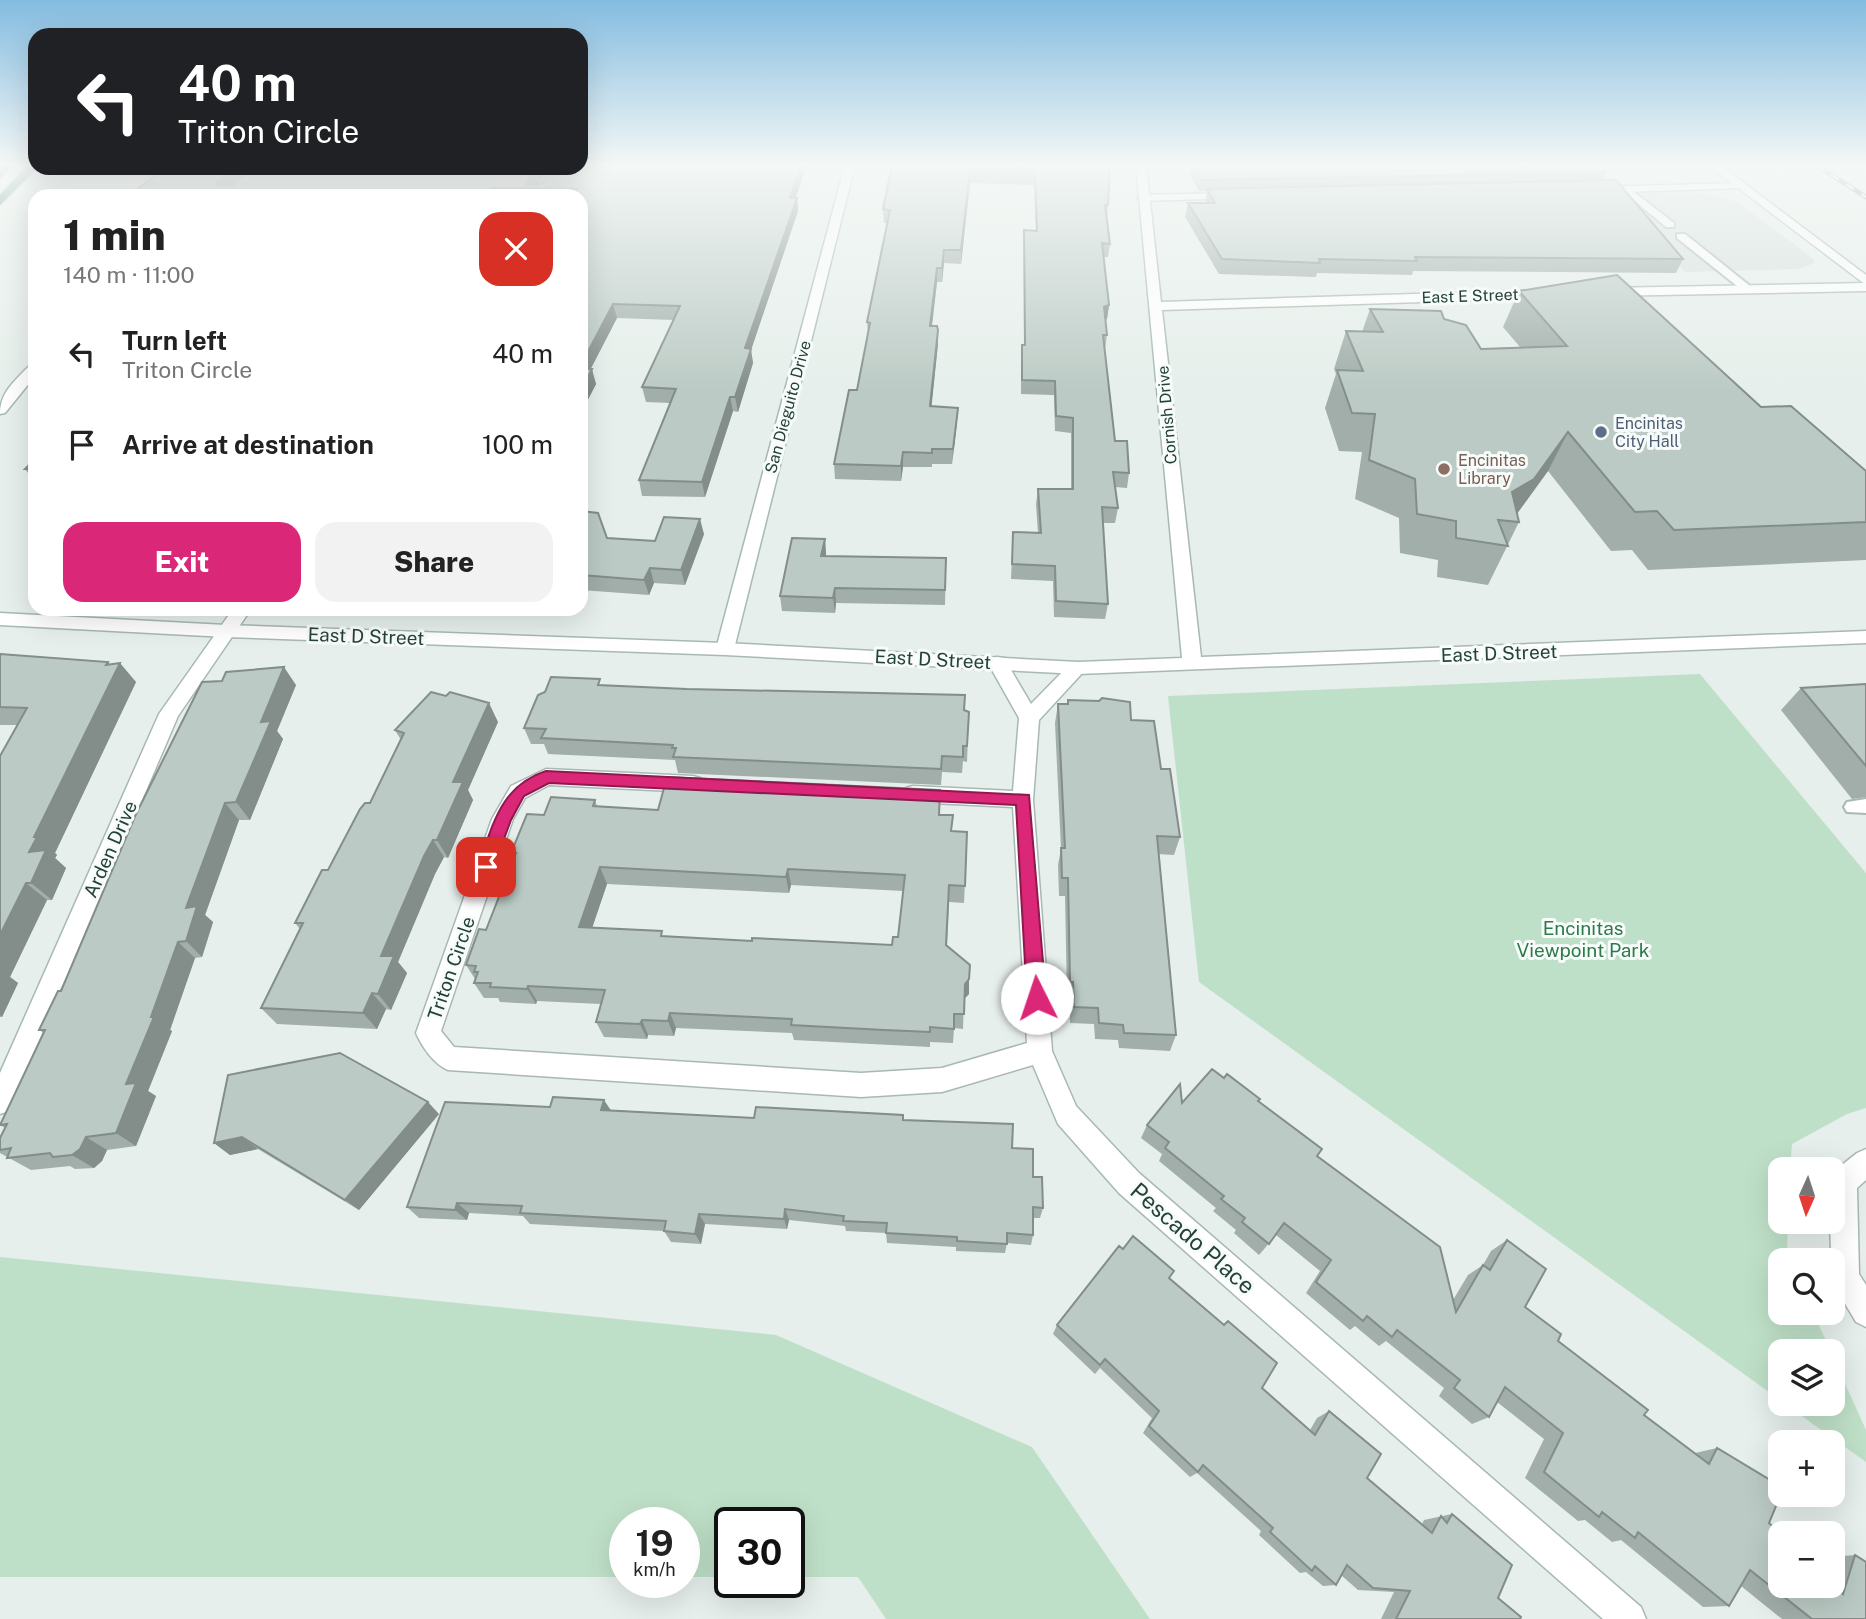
<!DOCTYPE html>
<meta charset="utf-8">
<style>
:root{--surface:#fff;--page:#f2f2f2;--text:#222;--muted:#767676;--accent:#db2777}
body{margin:0;font-family:"Public Sans",sans-serif;background:var(--page);color:var(--text);height:100vh;display:flex;flex-direction:column;font-size:26px;white-space:nowrap}
*{box-sizing:border-box;margin:0}
p{font-size:23px;color:var(--muted)}
.icon{flex:none;width:38px;height:38px;fill:none;stroke:currentColor;stroke-width:2;stroke-linecap:round;stroke-linejoin:round}
.map{position:relative;flex:1;overflow:hidden}
.side{position:absolute;left:28px;top:189px;width:560px;height:427px;display:flex;flex-direction:column;background:var(--surface);border-radius:21px;box-shadow:0 7px 28px #0002}
.side>*{flex:none}
.hud{position:absolute;left:28px;top:28px;width:560px;height:147px;border-radius:21px;box-shadow:0 7px 28px #0002;background:#202124;color:#fff;overflow:hidden}
.needle{width:46px;rotate:183deg}
.controls{position:absolute;left:1768px;top:1157px;display:grid;gap:14px}
.controls a{display:grid;place-items:center;width:77px;height:77px;border-radius:14px;background:var(--surface);box-shadow:0 7px 28px #0002;font-size:35px}
.speed{position:absolute;left:609px;top:1507px;display:flex;gap:14px;font-size:35px;font-weight:700;text-align:center}
.speed>*{display:grid;place-content:center;width:91px;height:91px;border-radius:50%;background:var(--surface);box-shadow:0 7px 28px #0002;line-height:1}
.speed small{font-size:18px;font-weight:400}
.speed .limit{border:4px solid #111;border-radius:10px;background:#fff;color:#111}
.pin{position:absolute;display:grid;place-items:center;width:60px;height:60px;color:#fff;margin:-30px;border-radius:14px;box-shadow:0 4px 10px #0006}
.me{position:absolute;width:77px;margin:-38px;rotate:356deg;stroke-linejoin:round;filter:drop-shadow(0 0 5px #0008)}
.turn{display:flex;align-items:center;gap:24px;height:147px;padding:0 35px;font-size:32px}
.turn .icon{width:91px;height:91px;stroke-width:2.5}
.turn b{display:block;font-size:49px;line-height:60px}
.round{display:grid;place-items:center;flex:none;width:74px;height:74px;border-radius:21px;background:var(--page)}
.summary{display:flex;align-items:center;justify-content:space-between;height:119px;padding:0 35px}
h1{font-size:42px;font-weight:800;line-height:52px}
.button{display:flex;gap:14px;margin-top:auto;padding:14px 35px}
.button a{flex:1;height:80px;border-radius:21px;background:var(--accent);color:#fff;font-size:28px;font-weight:800;line-height:80px;text-align:center}
.button a+a{background:var(--page);color:var(--text)}
ul{padding:0;list-style:none}
li{display:flex;align-items:center;gap:21px;height:91px;padding:0 35px}
li div{flex:1}
li b{display:block;font-size:26px}
li em{font-style:normal}
.map>svg:first-child{display:block}
.built{fill:#d4dfda}
.green{fill:#bfe0c8}
.lines{fill:none;stroke-linecap:round;stroke-linejoin:round}
.service-casing{stroke:#a8b8b2;stroke-width:4}
.minor-casing{stroke:#a8b8b2;stroke-width:3}
.tertiary-casing{stroke:#a8b8b2;stroke-width:3}
.secondary-casing{stroke:#a4bbb3;stroke-width:3}
.motorway-casing{stroke:#c2cac8;stroke-width:3}
.service{fill:#fff;fill-rule:evenodd}
.minor{fill:#fff;fill-rule:evenodd}
.tertiary{fill:#fff;fill-rule:evenodd}
.secondary{fill:#fff;fill-rule:evenodd}
.motorway{fill:#2f6f62;fill-rule:evenodd}
.rail-casing{stroke:#5f7d75;stroke-width:4.5}
.rail{stroke:#f7fbf9;stroke-width:2.5;stroke-dasharray:9;stroke-linecap:butt}
.wall{fill:#a1aea9;fill-rule:evenodd}
.shaded-wall{fill:#838d89}
.building{fill:#bbcac4;stroke:#838d89;stroke-width:2;fill-rule:evenodd}
.route{fill:#db2777;stroke:#8e194d;stroke-width:2}
.service-dot{fill:#5c6f8a;stroke:#f7fbf9;stroke-width:2.5}
.education-dot{fill:#8d6e63;stroke:#f7fbf9;stroke-width:2.5}
.labels{text-anchor:middle;dominant-baseline:central;stroke-width:6;stroke-linejoin:round;paint-order:stroke}
.far-street-label{font-size:16px;fill:#24423a;stroke:#f7fbf9}
.far-service-label{font-size:16px;fill:#4e5e75;stroke:#f7fbf9;text-anchor:start}
.far-education-label{font-size:16px;fill:#785e54;stroke:#f7fbf9;text-anchor:start}
.street-label{font-size:19px;fill:#24423a;stroke:#f7fbf9}
.park-label{font-size:19px;fill:#2d7a4b;stroke:#f7fbf9}
.near-street-label{font-size:23px;fill:#24423a;stroke:#f7fbf9}
</style>
<div class="map">
<svg width="1866" height="1619" viewBox="0 0 1866 1619">
<rect width="100%" height="100%" fill="#e6efeb"/>
<!-- built -->
<path class="built" d="M1683 192 1719 196 1735 201 1797 246 1813 259 1815 263 1798 269 1685 272 1608 195Z"/>
<!-- green -->
<path class="green" d="M1700 674 1866 873V1108L1847 1114 1792 1144 1790 1169H1780V1222H1788L1787 1253 1790 1260H1780V1312L1813 1313 1831 1351H1780V1400L1199 982 1168 696Z
M0 1257 776 1335 1032 1447 1150 1619H886L858 1577H789V1522H730V1577H684V1522H625V1577H0Z
M1832 1355 1866 1430V1462L1785 1404H1832Z"/>
<g class="lines">
<!-- service casing -->
<g class="service-casing">
<path id="service" d="M1626 186 1674 223V227H1666L1623 191 1621 189Z
M1677 234H1685L1750 286V290H1742L1677 238Z
M1866 799V813L1847 812 1844 807 1847 802Z"/>
</g>
<!-- minor casing -->
<g class="minor-casing">
<path id="minor" d="M845 165H855L734 649 731 653H719L716 649Z
M1739 183 1743 184V188L1598 193 1593 190 1598 187Z
M1233 193 1237 194V198L1143 201 1138 198 1143 195Z
M233 609H251L178 716 9 1111 0 1114V1073L159 714Z
M997 657 1004 658 1031 704 1071 663H1085L1087 668 1039 720 1033 800 1052 1051 1076 1106 1139 1173 1641 1607 1646 1619H1603L1119 1193 1058 1124 1033 1065 942 1092 861 1097 448 1070C434 1064 422 1047 416 1033L492 819 511 786 546 769 693 776 700 778 703 784 700 790 693 792 549 785 525 798 513 819 441 1031 454 1047 861 1073 942 1068 1027 1043 1013 807 913 802 906 800 903 794 906 788 913 786 1013 791 1019 718 988 663 990 658Z
M1866 1149V1180L1857 1188 1859 1274 1866 1285V1327L1856 1322 1832 1282 1830 1222H1832L1833 1172 1857 1153Z"/>
</g>
<!-- tertiary casing -->
<g class="tertiary-casing">
<path id="tertiary" d="M1136 165H1146L1161 302 1546 290 1552 294 1546 298 1162 310 1201 657 1866 631V643L1078 674 725 655 226 637 0 625V613L226 625 725 643 1078 662 1182 658Z
M1866 283V291L1606 296 1600 292 1606 288Z
M35 364V376L5 413 0 414C0 392 15 381 30 365Z"/>
</g>
<!-- secondary casing -->
<g class="secondary-casing">
<path id="secondary" d="M1708 165H1720L1866 275V285Z"/>
</g>
<!-- motorway casing -->
<g class="motorway-casing">
<path id="motorway" d="M3 165H14L0 178V169Z
M28 165H35L37 168 0 205V195Z"/>
</g>
<!-- service -->
<use href="#service" class="service"/>
<!-- minor -->
<use href="#minor" class="minor"/>
<!-- tertiary -->
<use href="#tertiary" class="tertiary"/>
<!-- secondary -->
<use href="#secondary" class="secondary"/>
<!-- motorway -->
<use href="#motorway" class="motorway"/>
<!-- rail casing -->
<g class="rail-casing">
<path id="rail" d="M1816 165 1866 197"/>
</g>
<!-- rail -->
<use href="#rail" class="rail"/>
</g>
<!-- wall -->
<path class="wall" d="M892 165H1110L1107 218 1110 244 1108 257H1103L1109 305 1107 319 1105 320 1107 335 1105 349 1115 441 1129 473 1127 488 1115 487 1118 508 1115 523H1103L1108 604 1105 619 1054 617 1053 581 1011 579 1013 532 1038 533 1036 504 1038 489H1071V433L1055 431 1054 395 1021 394V360L1022 345H1024V230L1036 231 1034 185 970 183 961 264 944 263 942 282H937L932 326 938 330V344L931 407 957 422 952 464H932V467H903L901 481 835 479 834 464 857 390 868 334 867 322 888 223H884L883 209Z
M1192 165H1601L1607 172 1603 180 1683 259 1676 273 1413 271 1412 275 1317 273 1316 277 1219 274 1185 217 1188 203H1205L1207 191H1199L1190 175Z
M161 168H550L537 185 797 198 798 211 751 350 753 363 738 412 733 411 705 497 642 496 639 480 670 403 646 402 642 387 674 320 617 318 590 369 596 384 581 413V196H128L162 171Z
M1519 291 1761 407 1866 471V560L1648 570 1632 550 1611 551 1548 471 1517 513 1519 522 1488 585 1437 577 1438 560 1400 553 1399 518 1355 499 1362 452 1339 451 1325 408 1336 374 1334 369 1346 331 1362 332 1370 309 1444 319 1481 349 1520 347 1503 327Z
M35 459V482L25 469Z
M581 511 607 538 655 541 704 534 685 585 654 583 649 595 581 590Z
M825 539 826 556 946 558 945 605 836 603 835 613 782 611 780 596Z
M0 654 110 665 136 682 55 853 57 855 55 858 66 868 52 900H47L10 977 18 983 2 1017H0V756L17 725H0Z
M222 681 296 685 277 731 283 739 250 820H239L205 915 213 922 202 957 195 958 170 1030 172 1031 148 1091 156 1096 136 1146 107 1150 102 1161 94 1168 75 1169 70 1166 31 1170 0 1153V1138L5 1128 0 1125 44 1033 39 1030Z
M1866 684V797L1852 799 1781 710 1801 688Z
M602 685 965 710 969 712 967 762 963 761 962 773 942 772 941 785 678 773 675 760 548 754 544 744H531L524 728Z
M1068 700 1131 720 1161 769 1180 837 1174 855 1158 854 1176 1035 1170 1051 1119 1048 1118 1040 1095 1039 1094 1024 1070 1023 1069 998H1067L1065 896H1059L1058 865 1061 849 1055 723 1058 704H1067Z
M498 722 468 790 473 800 448 858 444 857 435 874 398 962 407 973 391 1010 386 1009 377 1029 277 1024 261 1008 300 929 295 923 370 803 401 740 395 730Z
M595 800 597 806 658 810 939 815 952 831 967 832 964 903 949 902 947 946 969 994 964 999 963 1029 954 1028 953 1043 930 1042V1047L794 1040 792 1033 676 1028 674 1036 648 1035 647 1039 604 1037 596 1022 601 1004 537 1001 536 1004 500 1002 498 998H484L474 983 475 979 466 965 486 930 514 858 511 853 544 815ZM607 884 789 893 791 885 903 891 898 937 892 945 752 941 664 936 592 928Z
M1224 1078 1258 1101 1317 1156 1453 1300 1468 1275 1483 1265 1491 1251 1507 1240 1525 1307 1558 1341 1644 1415 1695 1453 1717 1448 1769 1523 1832 1586V1557L1855 1555 1866 1619H1782L1741 1586 1729 1606 1703 1607 1621 1540 1612 1542 1585 1520 1578 1521 1525 1478 1544 1439 1497 1402 1489 1417 1472 1424 1439 1396 1444 1388 1386 1341 1379 1346 1355 1326 1350 1330 1306 1293 1320 1271 1276 1235 1259 1255 1234 1233 1236 1230 1213 1211 1216 1208 1159 1161 1162 1154 1141 1138 1147 1125Z
M611 1110 754 1118 903 1120 1012 1148 1033 1177 1043 1208 1040 1218H1033V1235L1031 1245 1007 1243 1005 1253 956 1251V1247L887 1243 886 1233 846 1231 845 1226 789 1220 787 1229 705 1224 701 1244 671 1242 664 1231 530 1224 523 1216 469 1213 467 1220 419 1218 407 1207Z
M439 1114 359 1210 258 1149 230 1155 214 1143Z
M1123 1249 1170 1278 1262 1388 1310 1430 1317 1418 1329 1411 1367 1478 1422 1524 1424 1520 1452 1514 1498 1598 1520 1619H1381L1394 1592 1358 1590 1341 1575 1336 1585 1323 1586 1306 1572 1300 1573 1259 1535 1261 1531 1197 1473 1190 1477 1143 1433 1152 1418 1100 1368 1095 1374 1053 1334 1057 1325Z"/>
<!-- shaded-wall -->
<path class="shaded-wall" d="M801 165H807L791 211 790 198Z
M233 168H254L223 194 217 185V181Z
M537 168H550L534 189H528L526 181Z
M970 170V183L961 264V250Z
M491 188 493 196H484Z
M797 198 798 211 751 350 753 363 738 412 735 397 745 348Z
M944 250V263L942 282V268Z
M937 268V282L930 340V326Z
M613 304 617 318 583 384 581 377V365Z
M1109 305 1107 319 1102 321 1104 307Z
M938 330V344L930 421V406Z
M592 369 596 384 581 413V390Z
M730 397 733 411 705 497 702 482Z
M958 408 957 422 952 464 953 449Z
M1568 432 1548 471 1514 518 1512 492Z
M903 452V467L901 481V466Z
M700 519 704 534 685 585 681 570Z
M825 539 826 554 823 571 821 556Z
M650 568 654 583 649 595 644 580Z
M835 588 836 603 835 613 833 598Z
M108 662 116 672 120 663 136 682 55 853 57 855 55 858 66 868 52 900 31 883 29 852 34 837Z
M284 667 296 685 277 731 283 739 250 820 236 802 261 722Z
M489 703 498 722 468 790 473 800 448 858 437 840 453 782Z
M225 803 239 820 205 915 213 922 202 957 186 941V908Z
M433 840 444 857 435 874 398 962 407 973 391 1010 378 994 381 956 424 856Z
M600 867 607 884 587 943 579 927Z
M788 869 791 885 789 893 786 877Z
M26 883 47 900 10 977 18 983 2 1017 0 1015V935Z
M178 942 195 958 170 1030 172 1031 148 1091 156 1096 136 1146 116 1133 126 1084Z
M969 979V994L964 999 965 984Z
M528 986 537 1001 536 1004 527 989Z
M372 993 386 1009 377 1029 363 1013Z
M670 1013 676 1028 674 1036 668 1021Z
M642 1020 648 1035 647 1039 640 1024Z
M604 1100 612 1112 601 1110Z
M428 1102 439 1114 359 1210 345 1200Z
M86 1137 107 1150 102 1161 94 1168 72 1155Z
M242 1137 258 1149 230 1155 214 1143Z
M457 1203 469 1213 467 1220 455 1210Z
M785 1209 789 1220 787 1229 784 1219Z
M699 1214 705 1224 701 1244 695 1234Z"/>
<!-- building -->
<path class="building" d="M581 165H801L790 198H797L745 348 751 349 735 397H730L702 482 639 480 676 389 642 387 680 306 613 304 581 365V196H573L577 189 491 188 484 196H128L166 168H233L217 181V185H232L252 168H537L526 181 527 185 541 184 553 168H581Z
M892 165H1110L1108 205H1105L1110 244 1102 243 1109 305 1104 307 1107 335H1103L1115 441H1127L1129 473 1113 472 1118 508 1102 507 1108 604 1056 601 1055 566 1012 564 1013 532 1041 533 1038 489H1073V418L1056 416 1055 381 1022 380V345H1025L1024 230 1037 231 1035 172 970 170 961 250H944L942 268H937L930 326H937L938 330 930 406 958 408 953 449H932V453L903 452 901 466 834 464 849 390H857L870 323 867 322 890 210 883 209Z
M1193 165H1601L1607 172 1201 180Z
M1616 180 1683 259 1415 257 1417 261 1319 259 1320 263 1222 259 1188 203H1215L1207 189Z
M1617 275 1761 407 1791 406 1866 471V522L1674 530 1657 511 1635 512 1568 432 1534 479 1512 492 1519 522 1498 520 1508 546 1456 538V521L1417 514 1415 479 1369 460 1375 414 1352 413 1337 370 1363 371 1346 331 1383 332 1370 309 1441 311 1444 319 1466 325 1481 349 1567 346 1519 291Z
M581 369H592L581 390Z
M35 459V469H25Z
M581 511 598 513 607 538 655 541 664 517 700 519 681 570 650 568 644 580 581 575Z
M792 538 825 539 821 556 946 558 945 590 835 588 833 598 780 596Z
M0 654 108 662 106 665 120 663 34 837H37L29 852 46 850 31 883H26L0 935V756L27 708 0 707Z
M284 667 261 722 271 721 236 802 225 803 186 908 197 906 186 941 178 942 151 1017H154L126 1084 136 1083 116 1133 86 1137 80 1149 72 1155 53 1157 50 1153 7 1158 11 1148 0 1150V1138L7 1124 0 1125 45 1030H39L58 991H61L136 814 202 682 222 681 226 672Z
M551 677 600 679 598 685 687 689 965 695 964 710 969 712 967 746H963V757L942 756 941 769 673 757 676 748H672L673 745 541 738 546 729 524 728 538 695 545 692Z
M1866 684V766L1801 688Z
M431 692 446 696 450 692 489 703 453 782H463L437 840H433L424 856 381 956H394L378 994 372 993 363 1013 261 1008 303 923H295L322 870H328L360 809 365 803H370L404 733 395 730Z
M1102 698 1130 702 1131 720 1154 721 1161 769H1170L1180 837 1157 836 1176 1035 1124 1033 1123 1025 1099 1023 1098 1008 1074 1007 1073 982H1070L1068 878H1062L1061 848H1065L1058 704H1068V700L1099 701Z
M667 777 940 790 939 815H953L951 831 967 832 965 886 949 885 946 945 970 965 969 979 965 984 964 1014H954V1029L930 1027V1032L884 1030 791 1025 792 1019 670 1013 668 1021 642 1020 640 1024 596 1022 605 990 528 986 527 989 490 987 491 983H474L478 972H474L476 966 466 965 479 929 486 930 516 853H511L527 814 544 815 551 797 595 800 593 806 658 810ZM600 867 786 877 788 869 905 875 898 937H893L892 945 752 938V941L661 936 662 931 579 927Z
M340 1053 428 1102 345 1200 242 1137 214 1143 228 1075Z
M1212 1069 1224 1078 1227 1074 1260 1099 1258 1101 1322 1149 1317 1156 1440 1247 1456 1312 1483 1265 1490 1270 1507 1240 1546 1269 1525 1307 1561 1334 1558 1341 1648 1410 1644 1415 1709 1464 1717 1448 1780 1486V1494H1781L1769 1523 1780 1533V1586H1832V1583L1843 1594 1855 1555 1866 1562V1619H1812L1750 1570 1729 1606 1638 1532 1635 1538 1602 1512 1599 1517 1544 1472 1563 1433 1505 1387 1489 1417 1454 1388 1460 1380 1397 1330 1392 1337 1367 1316 1363 1321 1316 1282 1331 1260 1284 1223 1269 1244 1242 1222 1245 1218 1221 1199 1224 1196 1165 1148 1169 1142 1147 1125 1180 1084 1182 1103Z
M553 1097 604 1100 601 1110 754 1118 756 1107 903 1115V1120L1013 1124 1012 1148 1033 1149V1177H1042L1043 1208 1033 1207V1235L1007 1233V1244L957 1241V1237L886 1233 887 1223 843 1221 844 1216 785 1209 784 1219 699 1214 695 1234 664 1231 666 1221 520 1213 522 1206 457 1203 455 1210 407 1207 445 1102 550 1107Z
M1133 1236 1174 1271 1169 1278 1224 1325 1228 1321 1277 1363 1262 1388 1315 1435 1329 1411 1381 1454 1367 1478 1432 1533 1441 1516 1447 1523 1452 1514 1512 1565 1498 1598 1521 1617 1520 1619H1396L1410 1591 1373 1588 1347 1565 1336 1585 1315 1566 1312 1571 1270 1532 1273 1528 1203 1465 1198 1472 1149 1426 1159 1411 1105 1359 1100 1365 1057 1325 1119 1246 1123 1249Z"/>
<!-- sky -->
<linearGradient id="sky" x2="0" y2="1"><stop stop-color="#84bce0"/><stop offset="0.42" stop-color="#f4f8f6"/><stop offset="1" stop-color="#f4f8f6" stop-opacity="0"/></linearGradient>
<rect width="1866" height="392" fill="url(#sky)"/>
<!-- route -->
<path class="route" d="M546 771 1029 795 1046 998 1043 1004 1037 1007 1030 1004 1027 998 1016 805 549 783 524 796 511 820 492 871H480L478 867C493 825 500 786 546 771Z"/>
<!-- markers -->
<circle class="service-dot" cx="1601" cy="432" r="7"/>
<circle class="education-dot" cx="1444" cy="469" r="7"/>
<g class="labels">
<!-- far-street labels -->
<g class="far-street-label">
<text transform="translate(1470 296) rotate(-2)">East E Street</text>
<text transform="translate(788 407) rotate(-75)">San Dieguito Drive</text>
<text transform="translate(1167 415) rotate(-95)">Cornish Drive</text>
</g>
<!-- far-service labels -->
<g class="far-service-label">
<text x="1615" y="423">Encinitas<tspan x="1615" dy="18">City Hall</tspan></text>
</g>
<!-- far-education labels -->
<g class="far-education-label">
<text x="1458" y="460">Encinitas<tspan x="1458" dy="18">Library</tspan></text>
</g>
<!-- street labels -->
<g class="street-label">
<text transform="translate(366 636) rotate(2)">East D Street</text>
<text transform="translate(1499 653) rotate(-2)">East D Street</text>
<text transform="translate(933 659) rotate(3)">East D Street</text>
<text transform="translate(110 849) rotate(-66)">Arden Drive</text>
<text transform="translate(451 968) rotate(-71)">Triton Circle</text>
</g>
<!-- park labels -->
<g class="park-label">
<text x="1583" y="928">Encinitas<tspan x="1583" dy="22">Viewpoint Park</tspan></text>
</g>
<!-- near-street labels -->
<g class="near-street-label">
<text transform="translate(1193 1238) rotate(41)">Pescado Place</text>
</g>
</g>
</svg>
<div class="controls">
<a><svg class="needle" viewBox="-14 -14 28 28"><path d="M0-13l5 13h-10z" fill="#e53935"/><path d="M0 13l5-13h-10z" fill="#767676"/></svg></a>
<a><svg class="icon" aria-label="search" viewBox="0 0 24 24"><circle cx="10" cy="10" r="6"/><path d="M15 15l6 6"/></svg></a>
<a><svg class="icon" aria-label="layers" viewBox="0 0 24 24"><path d="M12 4l9 5-9 5-9-5zM3 14l9 5 9-5"/></svg></a>
<a>+</a>
<a>−</a>
</div>
<div class="speed"><div>19<small>km/h</small></div><div class="limit">30</div></div>
<div class="pin" style="left:486px;top:867px;background:#d93025"><svg class="icon" aria-label="arrive" viewBox="0 0 24 24"><path d="M6 21V4h12l-3 4 3 4H6"/></svg></div>
<svg class="me" style="left:1037px;top:998px" viewBox="-20 -20 40 40"><circle r="19" fill="#fff"/><path d="M0-13L10 11 0 6-10 11z" fill="#db2777"/></svg>
<div class="hud">
<div class="turn"><svg class="icon" aria-label="left" viewBox="0 0 24 24"><path d="M17 20v-9H6M10 6l-5 5 5 5"/></svg><div><b>40 m</b>Triton Circle</div></div>
</div>
<section class="side">
<div class="summary"><div><h1>1 min</h1><p>140 m · 11:00</p></div><a class="round" style="background:#d93025;color:#fff"><svg class="icon" aria-label="close" viewBox="0 0 24 24"><path d="M6 6l12 12M18 6L6 18"/></svg></a></div>
<ul>
<li><svg class="icon" aria-label="left" viewBox="0 0 24 24"><path d="M17 20v-9H6M10 6l-5 5 5 5"/></svg><div><b>Turn left</b><p>Triton Circle</p></div><em>40 m</em></li>
<li><svg class="icon" aria-label="arrive" viewBox="0 0 24 24"><path d="M6 21V4h12l-3 4 3 4H6"/></svg><div><b>Arrive at destination</b></div><em>100 m</em></li>
</ul>
<div class="button"><a>Exit</a><a>Share</a></div>
</section>
</div>
